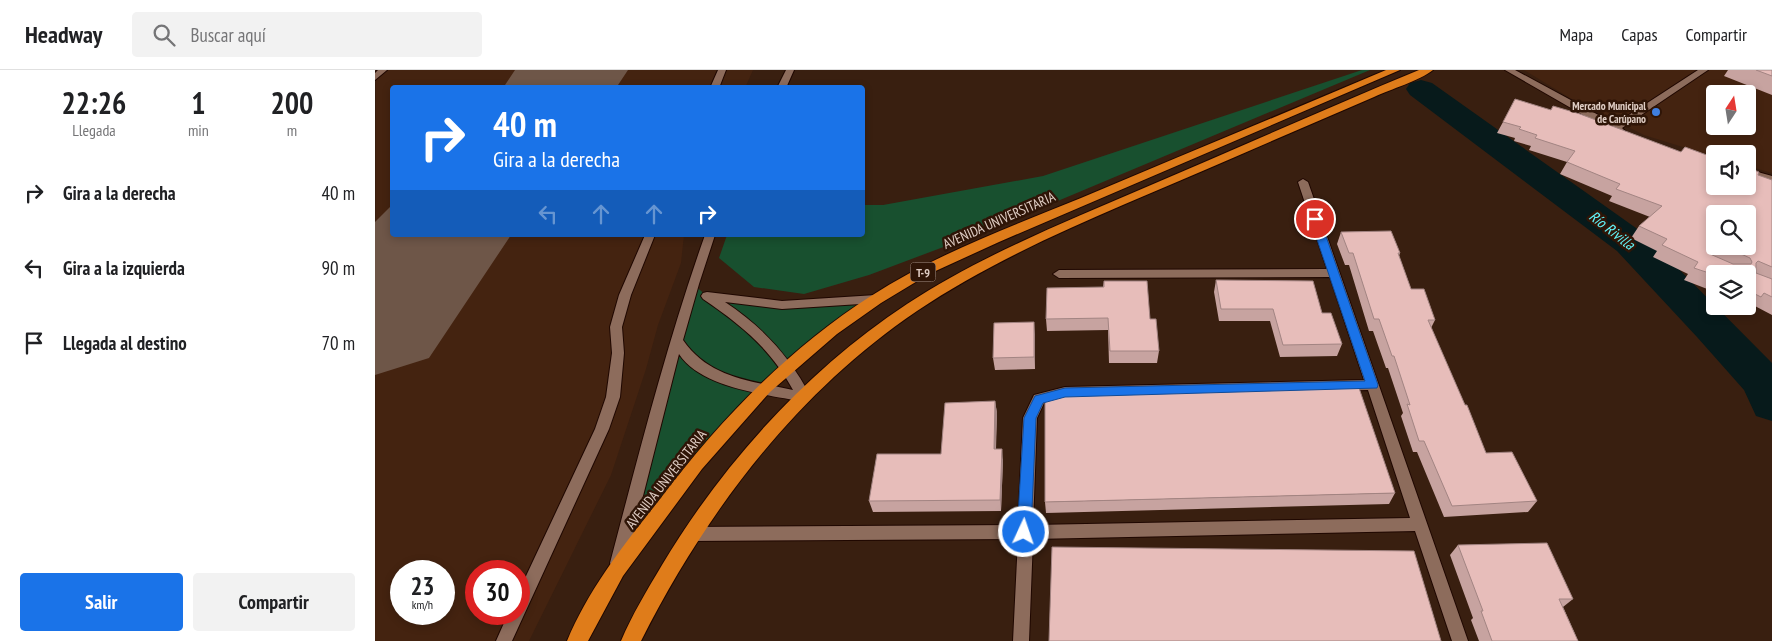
<!DOCTYPE html>
<html lang="es">
<meta charset="utf-8">
<style>
:root{--surface:#fff;--page:#f2f2f2;--text:#202124;--muted:#757577;--line:#e0e0e0;--accent:#1a73e8}
body{margin:0;font-family:"PT Sans Narrow",sans-serif;background:var(--page);color:var(--text);height:100vh;display:flex;flex-direction:column;font-size:19px;white-space:nowrap}
*{box-sizing:border-box;margin:0}
p{font-size:16px;color:var(--muted)}
.icon{flex:none;width:28px;height:28px;fill:none;stroke:currentColor;stroke-width:2;stroke-linecap:round;stroke-linejoin:round}
.map{position:relative;flex:1;overflow:hidden}
.drawer{display:flex;flex-direction:column;background:var(--surface);width:375px}
.drawer>*{flex:none}
.top-card{position:absolute;left:15px;top:15px;width:475px;height:152px;border-radius:5px;box-shadow:0 2px 8px #0003;background:#1a73e8;color:#fff;overflow:hidden}
.needle{width:32px;rotate:12deg}
.controls{position:absolute;left:1331px;top:15px;display:grid;gap:10px}
.controls a{display:grid;place-items:center;width:50px;height:50px;border-radius:5px;background:var(--surface);box-shadow:0 2px 8px #0003;font-size:25px}
.speed{position:absolute;left:15px;top:490px;display:flex;gap:10px;font-size:25px;font-weight:700;text-align:center}
.speed>*{display:grid;place-content:center;width:65px;height:65px;border-radius:50%;background:var(--surface);box-shadow:0 2px 8px #0003;line-height:1}
.speed small{font-size:12px;font-weight:400}
.speed .limit{border:8px solid #d22;background:#fff;color:#111}
.pin{position:absolute;display:grid;place-items:center;width:42px;height:42px;color:#fff;margin:-21px;border:2px solid #fff;border-radius:50%;box-shadow:0 1px 5px #0007}
.me{position:absolute;width:55px;margin:-28px;rotate:3deg;stroke-linejoin:round;filter:drop-shadow(0 0 4px #0008)}
.turn{display:flex;align-items:center;gap:18px;height:105px;padding:0 20px;font-size:22px}
.turn .icon{width:65px;height:65px;stroke-width:2.5}
.turn b{display:block;font-size:35px;line-height:42px}
.lanes{display:flex;align-items:center;height:48px;padding:0 20px;background:#0003;justify-content:center;gap:25px;direction:ltr}
.lanes .off{opacity:.35}
.eta{display:flex;justify-content:space-evenly;align-items:center;height:85px;text-align:center}
.eta b{font-size:30px;font-weight:600;line-height:35px}
.action{display:flex;gap:10px;margin-top:auto;padding:10px 20px}
.action a{flex:1;height:58px;border-radius:5px;background:var(--accent);color:#fff;font-size:20px;font-weight:600;line-height:58px;text-align:center}
.action a+a{background:var(--page);color:var(--text)}
ul{padding:0;list-style:none}
li{display:flex;align-items:center;gap:15px;height:75px;padding:0 20px}
li div{flex:1}
li b{display:block;font-size:19px}
li em{font-style:normal}
header{display:flex;align-items:center;gap:30px;box-sizing:border-box;height:70px;padding:0 25px;background:var(--surface);border-bottom:1px solid var(--line)}
header strong{font-size:24px}
nav{display:flex;gap:28px;margin-inline-start:auto;font-size:18px}
.search{width:350px;height:45px;background:var(--page);display:flex;align-items:center;gap:12px;box-sizing:border-box;padding:0 18px;border-radius:5px;color:var(--muted);font-size:19px}
main{display:flex;flex:1;min-height:0}
.map>svg:first-child{display:block}
.built{fill:#442310;fill-rule:evenodd}
.green{fill:#18502f}
.lines{fill:none;stroke-linecap:round;stroke-linejoin:round}
.river{fill:#071a1b;fill-rule:evenodd}
.runway{fill:#6e5648;fill-rule:evenodd}
.minor-casing{stroke:#1f0700;stroke-width:2}
.highway-casing{stroke:#1f0700;stroke-width:2}
.minor{fill:#8d6c5c;fill-rule:evenodd}
.highway{fill:#df7c1a;fill-rule:evenodd}
.wall{fill:#c7a3a0;fill-rule:evenodd}
.shaded-wall{fill:#a28482}
.building{fill:#e7bdba;stroke:#a28482;fill-rule:evenodd}
.route{fill:#1a73e8;stroke:#114b97}
.shop-dot{fill:#3f7fe0;stroke:#2f1507;stroke-width:2}
.labels{text-anchor:middle;dominant-baseline:central;stroke-width:5;stroke-linejoin:round;paint-order:stroke}
.far-poi-label{font-size:11px;font-weight:bold;fill:#e0cec5;stroke:#2f1507;text-anchor:end}
.shield{fill:#2f1507;stroke:#ab968c;stroke-width:1}
.shield-label{font-size:12px;font-weight:bold;fill:#e0cec5}
.street-label{font-size:14px;fill:#e0cec5;stroke:#2f1507}
.water-label{font-size:15px;font-style:italic;fill:#62f5fa;stroke:#2f1507}
</style>
<header>
<strong>Headway</strong>
<div class="search"><svg class="icon" aria-label="search" viewBox="0 0 24 24"><circle cx="10" cy="10" r="6"/><path d="M15 15l6 6"/></svg>Buscar aquí</div>
<nav><a>Mapa</a><a>Capas</a><a>Compartir</a></nav>
</header>
<main>
<section class="drawer">
<div class="eta">
<div><b>22:26</b><p>Llegada</p></div>
<div><b>1</b><p>min</p></div>
<div><b>200</b><p>m</p></div>
</div>
<ul>
<li><svg class="icon" aria-label="right" viewBox="0 0 24 24"><path d="M7 20v-9h11M14 6l5 5-5 5"/></svg><div><b>Gira a la derecha</b></div><em>40 m</em></li>
<li><svg class="icon" aria-label="left" viewBox="0 0 24 24"><path d="M17 20v-9H6M10 6l-5 5 5 5"/></svg><div><b>Gira a la izquierda</b></div><em>90 m</em></li>
<li><svg class="icon" aria-label="arrive" viewBox="0 0 24 24"><path d="M6 21V4h12l-3 4 3 4H6"/></svg><div><b>Llegada al destino</b></div><em>70 m</em></li>
</ul>
<div class="action"><a>Salir</a><a>Compartir</a></div>
</section>
<div class="map">
<svg width="1397" height="571" viewBox="0 0 1397 571">
<rect width="100%" height="100%" fill="#391f10"/>
<!-- built -->
<path class="built" d="M1 0H378L370 18H18V165H309L306 193 283 255 271 299 236 405 154 571H0ZM26 501H69V544H26ZM101 501H144V544H101Z
M1149 0H1397V103L1373 96 1372 84H1340V87L1269 65 1195 28ZM1340 24H1372V56H1340Z"/>
<!-- green -->
<path class="green" d="M987 0H995L611 161 494 205 429 224 379 217 344 188 352 165H488V135H508L668 106Z
M318 214 332 226 384 233 501 229 413 297 241 500Z"/>
<g class="lines">
<!-- river -->
<path class="river" d="M1046 10 1057 13 1268 163 1397 293V351L1381 346 1369 320 1322 267 1242 181 1035 25 1031 19 1035 13Z"/>
<!-- runway -->
<path class="runway" d="M140 0H253L241 18H128Z
M18 134V165H136L54 288 0 305V152Z"/>
<!-- minor casing -->
<g class="minor-casing">
<path id="minor" d="M3 0H12L0 10V3Z
M343 0H351L344 18H335Z
M411 0H419L411 18H402Z
M1130 0H1140L1240 54 1323 0H1333L1247 58 1250 61 1245 64 1236 61Z
M1372 99 1397 106V112L1372 105Z
M928 109 933 112 1093 571H1077L1040 461 658 469 654 571H638L643 469 315 471 310 469 308 464 310 459 315 457 643 455 648 348 659 325 690 317 989 310 955 207 684 208 678 204 684 200 952 199 923 112ZM993 320 1035 448 658 455 662 348 669 333 690 327Z
M270 165H280L256 225 247 257 249 283 245 327 234 359 137 571H121L133 544H144V521L220 359 231 327 237 283 235 257 244 225Z
M330 165H340L324 214 308 270C334 308 376 311 418 320 396 279 365 254 328 229L326 226 328 223 332 222 407 231 501 225 507 229 501 233 407 239 350 232C388 257 415 287 436 327L434 331 429 332C392 324 327 319 304 284L251 493 248 498 243 500 238 498 235 493C264 383 292 272 330 165Z"/>
</g>
<!-- highway casing -->
<g class="highway-casing">
<path id="highway" d="M1011 0H1025L624 172 554 204 506 233 462 264 395 322 327 399 248 506 213 571H192C214 518 250 473 285 429 344 351 413 279 496 226 561 184 635 157 706 128 808 85 910 43 1011 0Z
M1044 0H1058C1044 11 1016 19 999 27 952 47 906 67 860 87 753 134 639 176 542 241 421 323 331 442 266 571H246C257 545 272 520 287 495 348 393 432 300 532 234 605 186 688 153 769 118 861 79 952 38 1044 0Z"/>
</g>
<!-- minor -->
<use href="#minor" class="minor"/>
<!-- highway -->
<use href="#highway" class="highway"/>
</g>
<!-- wall -->
<path class="wall" d="M1353 0H1397V25L1349 6Z
M1128 52 1306 82 1397 110V245L1378 235 1375 239 1369 236H1372V204H1340V222L1309 210 1313 204 1278 187 1282 181 1256 168 1264 156 1275 147 1234 131 1237 126 1185 104 1192 92 1154 80 1156 76 1139 71 1140 68 1122 63ZM1340 144 1372 176H1340Z
M966 162 1025 183 1024 186 1036 219 1060 250 1056 258 1111 383 1162 431 1153 442 1069 447 1042 382H1038L1026 346 1028 343 1013 298H1011L998 261H994L974 195H970L962 174Z
M841 210 947 243 967 274 962 286 905 287 895 251H844L839 222Z
M729 211 775 249 784 281 782 293H734L733 260 672 261 671 249 728 217Z
M660 264V299L620 300 618 288Z
M620 331 622 343 621 379 628 390 626 441 498 442 494 431 566 384Z
M1020 423 1014 434 671 443 670 432Z
M1083 475 1198 529 1188 537 1203 571H1104L1096 550 1098 548 1075 485Z"/>
<!-- shaded-wall -->
<path class="shaded-wall" d="M1340 173 1331 185 1326 186 1335 174Z
M659 252 660 264V299L659 287Z
M620 331 622 343 620 390 619 379Z
M627 379 628 390 626 441 625 430Z"/>
<!-- building -->
<path class="building" d="M1381 0H1397V6Z
M1140 29 1176 40 1178 36 1205 44 1306 82 1310 77 1340 88V116H1372V97L1384 102 1383 105 1397 110V197L1383 191 1381 193V203L1397 209V227L1389 223 1386 227 1372 220V204H1340V205L1319 198 1323 192 1287 175 1292 169 1264 156 1287 136 1241 119 1245 114 1192 92 1200 81 1160 68 1162 65 1144 59 1146 57 1128 52ZM1340 144H1372V176H1348L1375 188 1377 192 1376 194H1358L1335 184 1332 178 1335 174 1340 173Z
M1016 161 1025 183H1023L1036 219H1049L1060 250H1053L1090 335H1092L1111 383 1137 382 1162 431 1077 436 1049 371H1044L1032 334 1035 335 1019 286H1017L1004 249H999L978 183H974L966 162Z
M841 210 938 211 947 243H956L967 274 908 275 898 239H846Z
M729 211H772L775 249H781L784 281H735L733 248 671 249 672 218 729 217Z
M659 252V287L618 288 619 253Z
M984 318 1020 423 670 432V325Z
M620 331 619 379H627L625 430 494 431 502 384H566L570 333Z
M1172 473 1198 529H1184L1203 571H1117L1106 541H1108L1083 475Z
M677 477 1039 481 1066 571H674Z"/>
<!-- route -->
<path class="route" d="M940 146 945 149 1003 315 1002 318 690 327 668 333 661 348 656 462 654 466 649 468 644 466 642 462 649 348 660 326 690 318 990 311 935 149Z"/>
<!-- markers -->
<circle class="shop-dot" cx="1281" cy="42" r="5"/>
<g class="labels">
<!-- far-poi labels -->
<g class="far-poi-label">
<text x="1271" y="36">Mercado Municipal<tspan x="1271" dy="13">de Carúpano</tspan></text>
</g>
<!-- shield labels -->
<rect class="shield" x="535.5" y="192.5" width="25" height="19" rx="4"/>
<g class="shield-label">
<text x="548" y="202">T-9</text>
</g>
<!-- street labels -->
<g class="street-label">
<text transform="translate(624 150) rotate(-24)">AVENIDA UNIVERSITARIA</text>
<text transform="translate(291 409) rotate(-52)">AVENIDA UNIVERSITARIA</text>
</g>
<!-- water labels -->
<g class="water-label">
<text transform="translate(1237 160) rotate(38)">Río Rivilla</text>
</g>
</g>
</svg>
<div class="controls">
<a><svg class="needle" viewBox="-14 -14 28 28"><path d="M0-13l5 13h-10z" fill="#e53935"/><path d="M0 13l5-13h-10z" fill="#757577"/></svg></a>
<a><svg class="icon" aria-label="sound" viewBox="0 0 24 24"><path d="M4 9h4l5-4v14l-5-4H4zM17 9q2 3 0 6"/></svg></a>
<a><svg class="icon" aria-label="search" viewBox="0 0 24 24"><circle cx="10" cy="10" r="6"/><path d="M15 15l6 6"/></svg></a>
<a><svg class="icon" aria-label="layers" viewBox="0 0 24 24"><path d="M12 4l9 5-9 5-9-5zM3 14l9 5 9-5"/></svg></a>
</div>
<div class="speed"><div>23<small>km/h</small></div><div class="limit">30</div></div>
<div class="pin" style="left:940px;top:149px;background:#d93025"><svg class="icon" aria-label="arrive" viewBox="0 0 24 24"><path d="M6 21V4h12l-3 4 3 4H6"/></svg></div>
<svg class="me" style="left:649px;top:462px" viewBox="-20 -20 40 40"><circle r="17" fill="#1a73e8" stroke="#fff" stroke-width="3"/><path d="M0-11L8 9 0 5-8 9z" fill="#fff"/></svg>
<div class="top-card">
<div class="turn"><svg class="icon" aria-label="right" viewBox="0 0 24 24"><path d="M7 20v-9h11M14 6l5 5-5 5"/></svg><div><b>40 m</b>Gira a la derecha</div></div>
<div class="lanes"><svg class="icon off" aria-label="left" viewBox="0 0 24 24"><path d="M17 20v-9H6M10 6l-5 5 5 5"/></svg><svg class="icon off" aria-label="ahead" viewBox="0 0 24 24"><path d="M12 20V5M6 11l6-6 6 6"/></svg><svg class="icon off" aria-label="ahead" viewBox="0 0 24 24"><path d="M12 20V5M6 11l6-6 6 6"/></svg><svg class="icon" aria-label="right" viewBox="0 0 24 24"><path d="M7 20v-9h11M14 6l5 5-5 5"/></svg></div>
</div>
</div>
</main>
